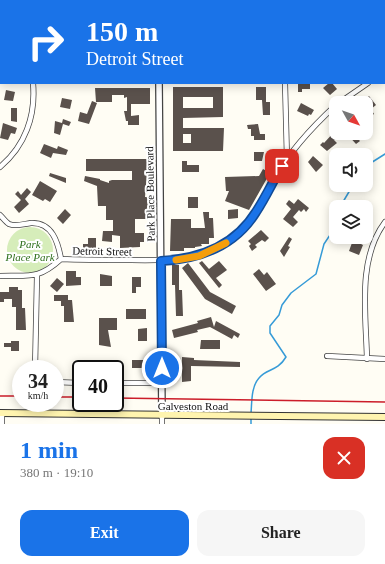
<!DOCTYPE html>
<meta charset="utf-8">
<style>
:root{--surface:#fff;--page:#f6f6f6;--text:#222;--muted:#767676;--accent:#1a73e8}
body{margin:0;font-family:Georgia,serif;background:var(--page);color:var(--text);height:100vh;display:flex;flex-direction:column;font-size:15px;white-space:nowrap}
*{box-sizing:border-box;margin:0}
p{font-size:13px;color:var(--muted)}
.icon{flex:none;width:22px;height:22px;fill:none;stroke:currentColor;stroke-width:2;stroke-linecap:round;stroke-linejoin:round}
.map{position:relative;height:424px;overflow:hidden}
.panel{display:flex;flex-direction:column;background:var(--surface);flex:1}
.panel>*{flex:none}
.banner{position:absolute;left:0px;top:0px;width:385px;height:84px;box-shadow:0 2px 10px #0003;background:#1a73e8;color:#fff;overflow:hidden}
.needle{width:26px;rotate:130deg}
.controls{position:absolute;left:329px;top:96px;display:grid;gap:8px}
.controls a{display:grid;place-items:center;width:44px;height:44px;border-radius:8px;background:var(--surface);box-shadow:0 2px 10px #0003;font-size:20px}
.speed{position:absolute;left:12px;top:360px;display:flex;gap:8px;font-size:20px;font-weight:700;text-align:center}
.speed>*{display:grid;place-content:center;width:52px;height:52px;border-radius:50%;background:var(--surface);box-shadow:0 2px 10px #0003;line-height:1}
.speed small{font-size:10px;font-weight:400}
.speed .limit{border:2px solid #111;border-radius:6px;background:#fff;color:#111}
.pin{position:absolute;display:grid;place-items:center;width:34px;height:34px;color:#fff;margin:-17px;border-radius:8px;box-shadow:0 2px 6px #0006}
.me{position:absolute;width:44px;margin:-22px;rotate:0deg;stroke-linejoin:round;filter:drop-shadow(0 0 3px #0008)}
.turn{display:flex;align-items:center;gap:14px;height:84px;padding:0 20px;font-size:18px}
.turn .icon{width:52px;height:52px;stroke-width:2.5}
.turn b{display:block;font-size:28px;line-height:34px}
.round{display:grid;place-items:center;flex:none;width:42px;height:42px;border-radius:12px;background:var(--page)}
.headline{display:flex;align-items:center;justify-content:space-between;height:68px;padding:0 20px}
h1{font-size:24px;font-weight:700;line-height:30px;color:var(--accent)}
.button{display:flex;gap:8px;margin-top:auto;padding:8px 20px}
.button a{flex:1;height:46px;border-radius:12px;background:var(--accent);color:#fff;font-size:16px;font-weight:700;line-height:46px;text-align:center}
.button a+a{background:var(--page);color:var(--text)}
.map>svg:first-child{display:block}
.green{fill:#d6edba}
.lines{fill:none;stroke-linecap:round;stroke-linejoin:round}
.stream{stroke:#369bd7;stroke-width:1.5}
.building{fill:#5a514c;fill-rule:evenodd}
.minor-casing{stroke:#444;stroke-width:6}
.tertiary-casing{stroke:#444;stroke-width:8}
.secondary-casing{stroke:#333;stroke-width:8}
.minor{stroke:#fff;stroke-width:4.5}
.tertiary{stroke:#fff;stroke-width:5.5}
.secondary{stroke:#fff4af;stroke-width:6}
.rail{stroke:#cc1d2a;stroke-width:1.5}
.route-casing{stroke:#114b97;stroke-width:10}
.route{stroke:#1a73e8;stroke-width:7}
.slow{stroke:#f59e0b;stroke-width:7}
.labels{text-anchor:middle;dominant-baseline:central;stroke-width:4;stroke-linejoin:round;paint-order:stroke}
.street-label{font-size:11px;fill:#111;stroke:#fff}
.park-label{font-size:11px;font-style:italic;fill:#2e6f1b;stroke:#fff}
</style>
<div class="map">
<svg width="385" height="424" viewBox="0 0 385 424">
<rect width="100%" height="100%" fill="#fffdf4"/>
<!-- green -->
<path class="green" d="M7 250a23 23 0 1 1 46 0a23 23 0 1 1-46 0Z"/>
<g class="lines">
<!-- stream -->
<path class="stream" d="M366 166 385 154
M340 207 353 185
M251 413C252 402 251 387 259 378 267 368 277 372 286 357L270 333V326L279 315 282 305 291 293 316 274 324 244 336 226
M251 424V417"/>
</g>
<!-- building -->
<path class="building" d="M298 83H310V89H302V92H298Z
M329 83H332L337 89 330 95 323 88Z
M173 87H223V117L183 118V128H224L223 151H173ZM183 97H213V108H183ZM183 134H191V143H183Z
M256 87H266V102H270V115H263L262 100H256Z
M95 88H150V104H131V116L139 115V125H128V121H126L124 111H127V97L124 98V95H112V102H96Z
M6 90 15 92 13 101 4 100Z
M369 96 376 105 371 109 374 114 366 119V103H361Z
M62 98 72 100 70 109 60 107Z
M92 101 97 103 89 124 78 121 80 112 87 114Z
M301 103 314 110 311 115 309 114 308 116 297 111Z
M11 108H17V122L11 121Z
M63 119 71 122 69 126 63 124 60 135 54 133 55 121 62 123Z
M336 122V133H341L334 140 337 143 327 151 320 145 323 142 324 143 335 131 331 127Z
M3 123 17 128 15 134 11 133 8 140 0 138Z
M258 124 260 134H265V140H254V136H251V129H248L247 125Z
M346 133H365L358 139 360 141 356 144Z
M44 144 57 149 58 146 68 150 66 155 53 153 51 158 40 153Z
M254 152H264L262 161H254Z
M313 156 323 165 316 172 308 162Z
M86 159H148L145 197H148L147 219H135V233H144V242H140V247L120 248V236L112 235V242L102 241 103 231H113V220H106V206H98L97 186 84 181 85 176 100 179V180L109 183V181L112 180H132V171H86Z
M182 161H187V165H199V172H182Z
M263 169 270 173 249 210 225 201 229 191H226L225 177 259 176Z
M50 173 66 178V183L49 176Z
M40 181 57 191 50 202 45 199 43 201 32 195Z
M27 188 31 192 25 199 29 204 19 213 14 207 21 200 15 194 18 191 21 195Z
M188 197H198V208H188Z
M298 199 309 208 306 212 304 209 301 212 299 210 293 217 298 222 293 227 283 219 291 209 286 204 289 200 294 204Z
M65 209 71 215 63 224 57 218Z
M238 209V218L228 219V210Z
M203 212H209V218H213L214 238H209V244H201L202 246 195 247V248H184V251H170L171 219H191V228H205Z
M261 230 269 238 265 242 262 240 255 245 257 247 252 251 249 246 251 244 248 241Z
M289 237 292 239 288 246 290 247 284 257 280 251Z
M88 238H96V253L83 255V244H88Z
M353 240 363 245 359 255 349 251Z
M202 261 209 269 219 261 227 270 216 278 222 285 219 288 199 263Z
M188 263 210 292 236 306 232 314 205 299 182 268Z
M172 265H179V290H182L183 316H176L175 285H172Z
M259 269 264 275 267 272 276 284 266 291 253 274Z
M66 271H76V277H81V285L66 286Z
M100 274 112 276V286H100Z
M132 277H141V287H136V293H132Z
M57 278 64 284 57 292 50 286Z
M9 287H18V290H22V308H25L26 330H16V307H12V299H4V302H0V292H9Z
M54 295H68V300H72L74 322H64V306H61V301H54Z
M126 309H146V319H126Z
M211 317 214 327 216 321 240 334 238 338 234 335 232 339 210 327 197 330 198 332 174 338 172 330 198 323 197 321Z
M99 318H117V330H108L111 347 99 345Z
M147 328V341H138V329Z
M201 340H220V349H200Z
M11 341H19V351H11V347H4V343H11Z
M182 357 194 358V360L240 362V367L191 366V381L182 382Z
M132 360H145V368H132Z"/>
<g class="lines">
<!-- minor casing -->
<g class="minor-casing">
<path id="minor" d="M283 0V1
M41 1 42 0
M384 73H385
M285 83 287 159
M339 103 368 83
M0 167C25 146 36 116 33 83
M0 215C3 218 6 222 9 224 16 227 23 224 31 223 52 222 58 242 61 259 38 280 29 275 0 276
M61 259C84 260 108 260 131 260 181 261 224 259 255 214 262 203 267 191 274 179 290 151 312 127 336 105
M327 356 385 359
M367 359C366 315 357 259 385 222
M35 369 37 276
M55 382 81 383
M115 383H162
M162 416V424
M2 424V413"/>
</g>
<!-- tertiary casing -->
<g class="tertiary-casing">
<path id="tertiary" d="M158 0V1
M159 83 162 416"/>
</g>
<!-- secondary casing -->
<g class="secondary-casing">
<path id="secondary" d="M0 413 385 417"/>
</g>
<!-- minor -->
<use href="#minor" class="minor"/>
<!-- tertiary -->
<use href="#tertiary" class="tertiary"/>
<!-- secondary -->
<use href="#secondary" class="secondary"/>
<!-- rail -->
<path class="rail" d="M0 396H21
M55 397H81
M115 398 385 402"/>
</g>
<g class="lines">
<!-- route casing -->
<g class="route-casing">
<path id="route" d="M162 368 161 261C199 259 235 246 256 212 266 197 273 181 282 166"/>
</g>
<!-- route -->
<use href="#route" class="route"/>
<!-- slow -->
<path class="slow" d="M176 260 199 256 226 243"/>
</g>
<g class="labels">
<!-- street labels -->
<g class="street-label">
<text transform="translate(150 194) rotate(-91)">Park Place Boulevard</text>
<text transform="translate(102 251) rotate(1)">Detroit Street</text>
<text x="193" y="406">Galveston Road</text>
</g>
<!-- park labels -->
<g class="park-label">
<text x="30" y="244">Park<tspan x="30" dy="13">Place Park</tspan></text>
</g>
</g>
</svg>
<div class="controls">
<a><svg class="needle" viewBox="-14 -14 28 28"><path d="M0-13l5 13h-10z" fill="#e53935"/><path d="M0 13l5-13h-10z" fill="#767676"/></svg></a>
<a><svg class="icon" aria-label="sound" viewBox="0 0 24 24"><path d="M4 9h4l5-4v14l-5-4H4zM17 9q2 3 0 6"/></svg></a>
<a><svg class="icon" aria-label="layers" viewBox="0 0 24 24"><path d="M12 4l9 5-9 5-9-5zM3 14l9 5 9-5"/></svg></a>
</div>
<div class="speed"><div>34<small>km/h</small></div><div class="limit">40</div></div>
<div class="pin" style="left:282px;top:166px;background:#d93025"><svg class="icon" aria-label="arrive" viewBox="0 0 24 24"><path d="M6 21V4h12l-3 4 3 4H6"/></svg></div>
<svg class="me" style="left:162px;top:368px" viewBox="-20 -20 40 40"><circle r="17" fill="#1a73e8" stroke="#fff" stroke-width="3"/><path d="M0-11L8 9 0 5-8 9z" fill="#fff"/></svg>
<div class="banner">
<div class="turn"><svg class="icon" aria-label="right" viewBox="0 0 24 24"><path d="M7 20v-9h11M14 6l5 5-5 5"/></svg><div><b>150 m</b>Detroit Street</div></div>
</div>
</div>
<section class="panel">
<div class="headline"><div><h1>1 min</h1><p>380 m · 19:10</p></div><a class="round" style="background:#d93025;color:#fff"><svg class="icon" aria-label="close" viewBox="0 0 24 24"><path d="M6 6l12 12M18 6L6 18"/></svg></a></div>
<div class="button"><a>Exit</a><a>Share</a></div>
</section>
